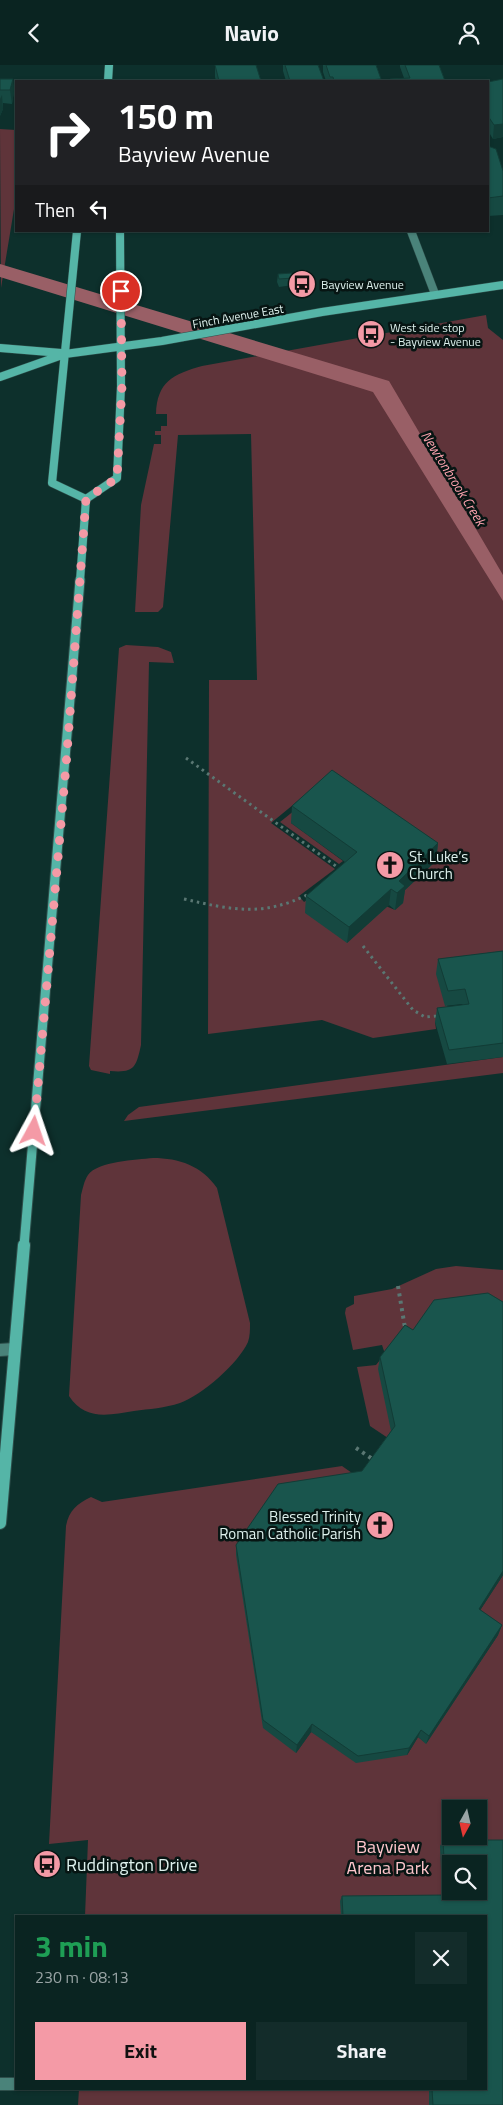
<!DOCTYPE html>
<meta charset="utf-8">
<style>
:root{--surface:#0a2421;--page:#132c2a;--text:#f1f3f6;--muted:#99a4a5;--line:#2a413f;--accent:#f49aa6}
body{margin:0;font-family:"Titillium Web",sans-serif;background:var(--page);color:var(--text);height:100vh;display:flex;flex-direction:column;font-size:19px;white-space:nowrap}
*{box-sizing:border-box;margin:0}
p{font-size:16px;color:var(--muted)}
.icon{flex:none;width:28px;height:28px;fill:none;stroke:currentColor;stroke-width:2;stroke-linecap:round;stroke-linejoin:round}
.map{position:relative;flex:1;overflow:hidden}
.drawer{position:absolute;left:15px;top:1850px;width:472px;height:175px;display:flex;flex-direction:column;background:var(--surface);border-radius:0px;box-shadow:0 1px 4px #0004,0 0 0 1px var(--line)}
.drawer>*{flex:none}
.hud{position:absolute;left:15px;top:15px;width:474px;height:152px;border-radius:0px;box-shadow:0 1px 4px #0004,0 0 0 1px var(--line);background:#202124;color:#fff;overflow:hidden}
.needle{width:32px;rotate:188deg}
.controls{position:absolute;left:442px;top:1735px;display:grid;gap:10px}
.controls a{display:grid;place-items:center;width:45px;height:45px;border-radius:0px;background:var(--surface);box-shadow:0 1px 4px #0004,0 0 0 1px var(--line);font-size:25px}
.pin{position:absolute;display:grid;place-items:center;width:42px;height:42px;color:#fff;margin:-21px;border:2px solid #fff;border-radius:50%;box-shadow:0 1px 5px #0007}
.me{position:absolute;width:55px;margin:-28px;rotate:5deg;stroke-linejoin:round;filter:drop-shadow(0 0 4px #0008)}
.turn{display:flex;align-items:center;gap:18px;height:105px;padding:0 20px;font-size:22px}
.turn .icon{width:65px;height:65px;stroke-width:2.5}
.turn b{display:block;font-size:35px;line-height:42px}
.then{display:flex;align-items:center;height:48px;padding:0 20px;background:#0003;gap:10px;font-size:19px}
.round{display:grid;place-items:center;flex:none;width:52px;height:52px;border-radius:0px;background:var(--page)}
.summary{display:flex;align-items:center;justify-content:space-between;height:85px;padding:0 20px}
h1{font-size:30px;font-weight:700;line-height:38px;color:#1e9e55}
.primary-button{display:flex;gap:10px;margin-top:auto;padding:10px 20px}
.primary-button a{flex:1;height:58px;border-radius:0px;background:var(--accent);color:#111;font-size:20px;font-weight:700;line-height:58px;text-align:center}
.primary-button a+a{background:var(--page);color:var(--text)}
header{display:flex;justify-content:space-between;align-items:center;height:65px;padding:0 20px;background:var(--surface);font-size:22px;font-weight:700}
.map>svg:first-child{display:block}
.green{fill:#5f343a;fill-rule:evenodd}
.water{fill:#995f66}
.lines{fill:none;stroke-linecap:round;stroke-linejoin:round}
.service-far1-casing{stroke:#2e4f4b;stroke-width:9}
.service-casing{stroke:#2e4f4b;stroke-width:14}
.secondary-far2-casing{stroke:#2e4f4b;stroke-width:9}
.secondary-far1-casing{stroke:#2e4f4b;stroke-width:11}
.secondary-casing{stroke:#2e4f4b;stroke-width:14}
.path-far1{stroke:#5a7773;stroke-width:3;stroke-dasharray:2.5 4;stroke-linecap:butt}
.path{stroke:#5a7773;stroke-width:4;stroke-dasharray:3 4.5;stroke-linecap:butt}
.service-far1{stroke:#4a837a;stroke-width:8}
.service{stroke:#4a837a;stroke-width:12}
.secondary-far2{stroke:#55b5a7;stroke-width:8}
.secondary-far1{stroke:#55b5a7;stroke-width:9}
.secondary{stroke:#55b5a7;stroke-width:12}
.wall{fill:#164942;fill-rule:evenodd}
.shaded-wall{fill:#123c36}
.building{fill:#19554d;stroke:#123c36;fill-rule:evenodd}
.route{stroke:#f49aa6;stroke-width:9;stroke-dasharray:0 16.2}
.labels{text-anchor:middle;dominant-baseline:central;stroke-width:5;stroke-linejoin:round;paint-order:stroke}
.far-poi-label{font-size:12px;fill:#def1ed;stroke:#071513;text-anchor:start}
.far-street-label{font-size:12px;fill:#def1ed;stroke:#071513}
.far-water-label{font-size:14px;font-style:italic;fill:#fda3af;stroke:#071513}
.poi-label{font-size:15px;fill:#def1ed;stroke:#071513;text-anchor:start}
.near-park-label{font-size:18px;fill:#fec6cc;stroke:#071513}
.near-poi-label{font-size:18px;fill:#def1ed;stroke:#071513;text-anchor:start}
</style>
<header><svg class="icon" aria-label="back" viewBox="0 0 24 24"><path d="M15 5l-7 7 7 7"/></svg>Navio<svg class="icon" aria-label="person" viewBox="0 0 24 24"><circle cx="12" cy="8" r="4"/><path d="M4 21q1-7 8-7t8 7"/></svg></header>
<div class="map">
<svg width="503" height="2040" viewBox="0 0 503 2040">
<rect width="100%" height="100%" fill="#0d302c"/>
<!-- green -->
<path class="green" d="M0 64 16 65V132L1 223Z
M486 250 488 263 503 275V900L447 940 452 955 435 957 436 964 373 973 322 955 208 969 209 615H257L251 369 178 370 163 542 158 547H135L141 440 154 379H161V370H155V366H161V361H167V349H156C157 317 173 309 202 301ZM316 721 395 845 332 818 304 837 299 831 335 804 271 758Z
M126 580 158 582 171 587 174 598 149 597 141 980C136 1003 134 1008 110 1006V1009L91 1005 89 1001 119 583Z
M295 745 291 758 343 796 339 799 280 757Z
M503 992V1008L124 1056 128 1050 139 1042Z
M153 1093C179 1093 202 1101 217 1123L250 1258C250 1265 250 1271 248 1277 238 1299 202 1330 180 1338 165 1343 149 1344 134 1346 109 1350 85 1356 69 1331L81 1130C83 1123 84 1116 88 1110 98 1096 136 1095 153 1093Z
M456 1201 503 1205V1252L391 1375 370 1361 357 1302 376 1300 385 1289 382 1280 353 1285 345 1248 346 1243 354 1239V1231L392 1224 436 1204Z
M342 1401 362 1415 296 1688 311 1667 407 1690 418 1672 426 1678 498 1570 475 1553 503 1510V2040H78L79 2024H486V1851H85L88 1775 49 1779 66 1461C69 1445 77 1439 91 1432L102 1437ZM451 1744H479V1771H451ZM451 1799H479V1826H451Z"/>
<!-- water -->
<path class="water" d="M0 199 389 316 503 510V536L373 327 0 212Z"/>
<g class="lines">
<!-- service-far1 casing -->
<g class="service-far1-casing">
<path id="service-far1" d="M411 166 435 229"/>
</g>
<!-- service casing -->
<g class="service-casing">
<path id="service" d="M0 1285 14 1284
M0 2019H16"/>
</g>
<!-- secondary-far2 casing -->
<g class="secondary-far2-casing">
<path id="secondary-far2" d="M108 16 109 0
M77 166 52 418 86 434
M0 283 61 288
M0 312 65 289 162 276 322 247 503 220
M86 434 117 413 121 321 120 166
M80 516 86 434"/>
</g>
<!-- secondary-far1 casing -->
<g class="secondary-far1-casing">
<path id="secondary-far1" d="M24 1181 80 515"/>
</g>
<!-- secondary casing -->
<g class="secondary-casing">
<path id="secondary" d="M0 1458 24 1180"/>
</g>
<!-- path-far1 -->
<path class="path-far1" d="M186 693 340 804
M184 834C232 845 263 852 309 829
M363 881 413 945 425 952 438 951"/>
<!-- path -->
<path class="path" d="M398 1221 405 1263
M356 1383 374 1395"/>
<!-- service-far1 -->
<use href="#service-far1" class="service-far1"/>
<!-- service -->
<use href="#service" class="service"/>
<!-- secondary-far2 -->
<use href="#secondary-far2" class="secondary-far2"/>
<!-- secondary-far1 -->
<use href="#secondary-far1" class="secondary-far1"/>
<!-- secondary -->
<use href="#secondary" class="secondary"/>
</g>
<!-- wall -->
<path class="wall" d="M215 0 261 16H216L215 12Z
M283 0H318L324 16H286L283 6Z
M323 0H376L381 14V16H326L323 7Z
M400 0H439L445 16H390V14L404 13 400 2Z
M0 14H13L14 27 12 39 3 38V44L0 51Z
M503 14V72L493 74 488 66V17Z
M488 81 503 106V150L488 151Z
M278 209 293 213V220L279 222 277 217Z
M292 741 438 778 436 796 405 825 403 838 395 845 389 840 347 878 305 848 306 831 345 797 291 758Z
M503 886V992L447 999 435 957 437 943 463 940 462 939 445 941 436 909 438 894Z
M503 1237V1510L480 1545 502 1560 498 1570 426 1679 418 1672 407 1690 356 1698 311 1667 296 1688 263 1663 236 1490V1480L362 1406 391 1366 378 1304 380 1292 413 1265Z
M443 1775H503V2040H429V2024H486V1851H341L340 1836 342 1831 442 1830 440 1781ZM451 1799H479V1826H451Z"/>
<!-- shaded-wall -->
<path class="shaded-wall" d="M13 14 14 27 12 39 10 25Z
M2 30 3 44 0 51V34Z
M503 59V72L493 74 494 60Z
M438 778 436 796 405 825 403 838 395 845 399 816Z
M391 824 389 840 347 878 349 862Z
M503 1506V1510L475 1553 479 1544Z
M502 1560 498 1570 426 1679 429 1671Z
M312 1659 311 1667 296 1688 297 1680Z
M421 1665 418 1672 407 1690 409 1683Z"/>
<!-- building -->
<path class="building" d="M215 0H256L261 16H219Z
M285 0H318L324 16H290Z
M326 0H376L381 14 357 16H334L333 12H330Z
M405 0H439L445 16H390V14L410 13Z
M0 14H13L10 25H0Z
M503 14V59L494 60 488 51V17Z
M488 81 496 84 503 106V131L488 133Z
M292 208 293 213 279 214 278 209Z
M332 705 438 778 399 816 405 821 397 828 391 824 349 862 306 831 357 787 292 741Z
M503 886V978L449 985 437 943 469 939 465 924 448 926 438 894Z
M488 1228 503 1237V1506L479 1544 502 1560 429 1671 421 1665 409 1683 358 1691 312 1659 297 1680 263 1655 236 1480 278 1419 362 1406 395 1361 380 1292 405 1260 413 1265 434 1235Z
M443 1775H503V2040H433L432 2024H486V1851H343L342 1831 446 1830ZM451 1799H479V1826H451Z"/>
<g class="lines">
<!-- route -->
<path class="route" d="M34 1066 66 701 86 434 117 413 122 321 121 226"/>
</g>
<!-- icons -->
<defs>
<g id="bus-disc" transform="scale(1.4375)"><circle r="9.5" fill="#f49aa6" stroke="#071513"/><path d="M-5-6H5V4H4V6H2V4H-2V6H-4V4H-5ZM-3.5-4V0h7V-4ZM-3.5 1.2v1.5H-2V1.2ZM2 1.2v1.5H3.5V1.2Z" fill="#111"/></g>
<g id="church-disc" transform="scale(1.4375)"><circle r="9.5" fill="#f49aa6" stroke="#071513"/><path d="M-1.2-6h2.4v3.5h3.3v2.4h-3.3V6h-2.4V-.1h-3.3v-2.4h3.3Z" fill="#111"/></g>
</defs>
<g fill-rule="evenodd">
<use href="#bus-disc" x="302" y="219"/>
<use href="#bus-disc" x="371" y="269"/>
<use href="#church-disc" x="390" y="800"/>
<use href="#church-disc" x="380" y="1460"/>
<use href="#bus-disc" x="47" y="1799"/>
</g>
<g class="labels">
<!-- far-poi labels -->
<g class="far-poi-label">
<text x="321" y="219">Bayview Avenue</text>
<text x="390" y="262">West side stop<tspan x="390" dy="14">- Bayview Avenue</tspan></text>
</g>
<!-- far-street labels -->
<g class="far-street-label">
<text transform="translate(238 251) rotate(-10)">Finch Avenue East</text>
</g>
<!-- far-water labels -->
<g class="far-water-label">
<text transform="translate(454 413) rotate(58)">Newtonbrook Creek</text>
</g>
<!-- poi labels -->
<g class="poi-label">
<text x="409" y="791">St. Luke’s<tspan x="409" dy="17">Church</tspan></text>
<text x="361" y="1451" text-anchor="end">Blessed Trinity<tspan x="361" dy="17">Roman Catholic Parish</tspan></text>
</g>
<!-- near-park labels -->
<g class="near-park-label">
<text x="388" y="1781">Bayview<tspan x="388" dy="21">Arena Park</tspan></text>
</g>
<!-- near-poi labels -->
<g class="near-poi-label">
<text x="66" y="1799">Ruddington Drive</text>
</g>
</g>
</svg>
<div class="controls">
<a><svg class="needle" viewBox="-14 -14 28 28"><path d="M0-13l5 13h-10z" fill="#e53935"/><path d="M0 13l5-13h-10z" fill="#99a4a5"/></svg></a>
<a><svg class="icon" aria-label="search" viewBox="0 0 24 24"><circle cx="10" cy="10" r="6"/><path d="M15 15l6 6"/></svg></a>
</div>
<div class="pin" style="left:121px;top:226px;background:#d93025"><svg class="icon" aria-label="arrive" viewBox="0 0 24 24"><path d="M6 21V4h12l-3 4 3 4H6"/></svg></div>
<svg class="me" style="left:34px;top:1066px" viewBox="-20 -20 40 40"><path d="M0-17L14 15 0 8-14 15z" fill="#f49aa6" stroke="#fff" stroke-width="4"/></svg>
<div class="hud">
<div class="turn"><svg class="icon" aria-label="right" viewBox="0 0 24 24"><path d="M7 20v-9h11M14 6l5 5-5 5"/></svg><div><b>150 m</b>Bayview Avenue</div></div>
<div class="then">Then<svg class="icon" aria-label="left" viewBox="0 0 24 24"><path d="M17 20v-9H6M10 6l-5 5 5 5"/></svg></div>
</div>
<section class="drawer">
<div class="summary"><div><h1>3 min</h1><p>230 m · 08:13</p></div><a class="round"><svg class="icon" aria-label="close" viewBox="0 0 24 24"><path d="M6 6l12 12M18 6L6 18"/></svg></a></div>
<div class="primary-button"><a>Exit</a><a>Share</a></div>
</section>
</div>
